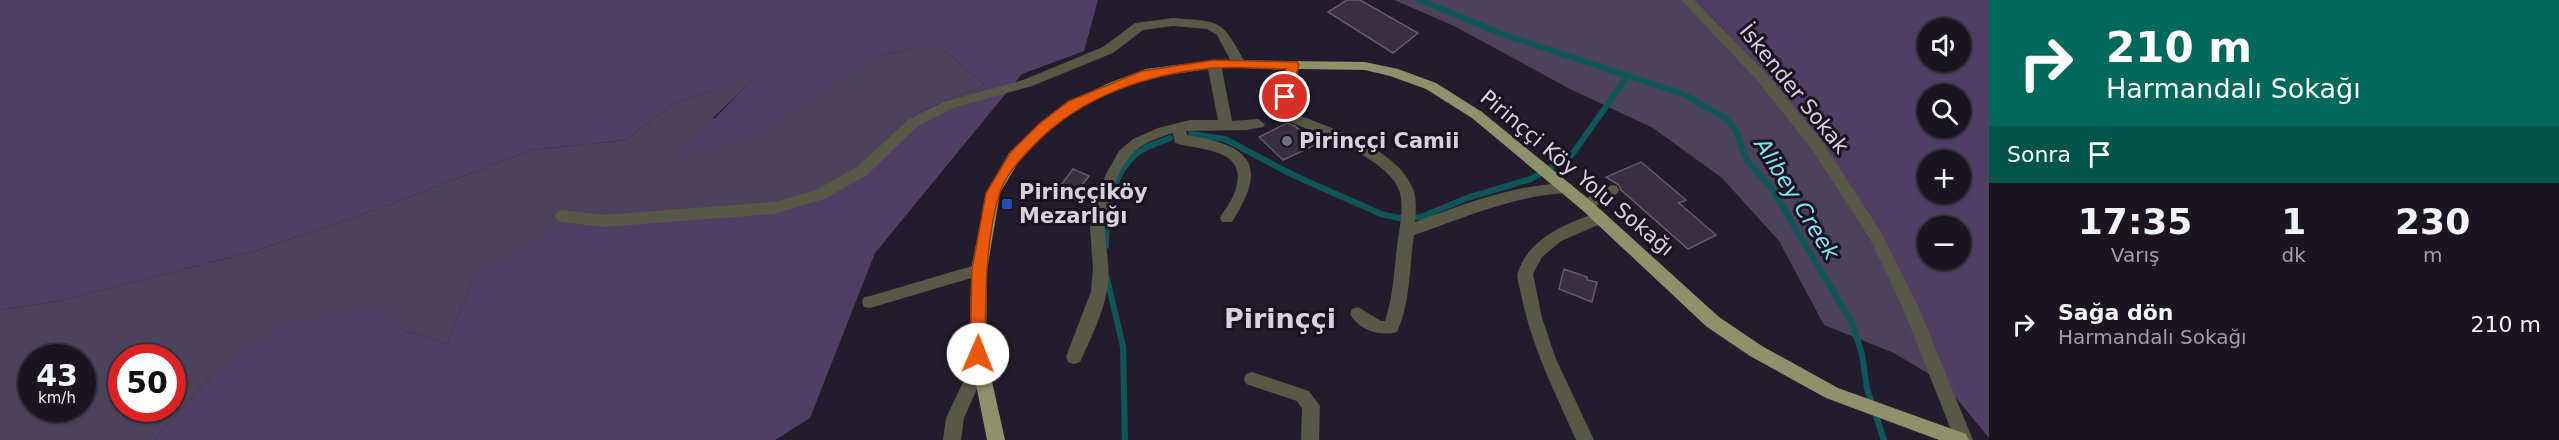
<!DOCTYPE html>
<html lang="tr">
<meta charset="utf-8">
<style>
:root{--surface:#1a1521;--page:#231e2a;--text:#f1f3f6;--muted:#9f9fa5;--line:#38343f}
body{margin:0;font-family:"DejaVu Sans",sans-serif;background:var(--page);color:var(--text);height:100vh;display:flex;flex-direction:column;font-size:22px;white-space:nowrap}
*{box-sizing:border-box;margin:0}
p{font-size:20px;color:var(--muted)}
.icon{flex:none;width:33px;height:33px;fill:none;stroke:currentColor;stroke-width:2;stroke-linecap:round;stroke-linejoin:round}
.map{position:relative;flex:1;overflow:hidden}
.panel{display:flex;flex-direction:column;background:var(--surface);width:570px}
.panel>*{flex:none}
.hud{background:#00695c;color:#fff;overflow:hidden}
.tools{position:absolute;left:1917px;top:18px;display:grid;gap:12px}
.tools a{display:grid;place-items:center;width:54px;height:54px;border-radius:50%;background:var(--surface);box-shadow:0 2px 4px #0004,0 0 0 2px var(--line);font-size:30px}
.speed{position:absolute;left:18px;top:344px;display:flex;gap:12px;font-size:30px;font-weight:700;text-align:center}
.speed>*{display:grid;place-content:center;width:78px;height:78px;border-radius:50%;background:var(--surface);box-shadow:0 2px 4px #0004,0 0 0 2px var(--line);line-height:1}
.speed small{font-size:15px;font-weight:400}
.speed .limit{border:9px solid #d22;background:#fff;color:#111}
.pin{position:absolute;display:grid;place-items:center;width:51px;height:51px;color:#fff;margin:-26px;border:3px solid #fff;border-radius:50%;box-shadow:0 2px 6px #0007}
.me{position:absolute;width:66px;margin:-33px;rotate:1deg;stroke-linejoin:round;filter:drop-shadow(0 0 4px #0008)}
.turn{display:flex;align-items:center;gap:21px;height:126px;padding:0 18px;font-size:27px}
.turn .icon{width:78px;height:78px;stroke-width:2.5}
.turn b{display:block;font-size:42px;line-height:51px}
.then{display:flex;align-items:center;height:57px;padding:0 18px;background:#0003;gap:12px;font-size:22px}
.eta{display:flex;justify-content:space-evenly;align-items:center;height:102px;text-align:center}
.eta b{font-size:36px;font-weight:800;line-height:42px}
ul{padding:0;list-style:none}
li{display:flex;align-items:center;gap:18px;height:78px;padding:0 18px}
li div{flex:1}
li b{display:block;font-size:22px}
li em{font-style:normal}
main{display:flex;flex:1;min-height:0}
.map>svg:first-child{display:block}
.green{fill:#4d425b;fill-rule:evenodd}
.forest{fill:#503f65;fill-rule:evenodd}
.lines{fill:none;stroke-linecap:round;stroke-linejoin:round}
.stream{stroke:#0f5659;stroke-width:6}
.building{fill:#383041;stroke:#635b6e;stroke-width:1.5}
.minor{fill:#575846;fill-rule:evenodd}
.major{fill:#8e916a;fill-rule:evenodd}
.route{fill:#ea580c;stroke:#983908;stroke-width:1.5}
.worship-dot{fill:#6b7280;stroke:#1a1322;stroke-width:2}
.transit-dot{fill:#1a4fb4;stroke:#1a1322;stroke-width:2}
.labels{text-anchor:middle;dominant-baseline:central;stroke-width:6;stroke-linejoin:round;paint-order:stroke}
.street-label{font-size:21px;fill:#d7d2dd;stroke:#1a1322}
.poi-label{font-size:21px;font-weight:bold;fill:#d7d2dd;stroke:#1a1322;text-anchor:start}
.water-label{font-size:22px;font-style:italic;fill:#81e6eb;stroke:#1a1322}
.district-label{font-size:27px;font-weight:bold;fill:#d7d2dd;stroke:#1a1322}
</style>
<main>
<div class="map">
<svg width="1989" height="440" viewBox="0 0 1989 440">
<rect width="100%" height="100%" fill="#231c2c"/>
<!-- green -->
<path class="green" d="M1394 0H1697L1786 99 1860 208 1944 383 1894 353 1824 325 1779 241 1722 178 1653 128 1570 89 1454 26Z
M928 48 944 50 985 85 919 112 858 168 821 190 473 278 447 344 403 330 381 309 212 375 154 440H0V310L59 301 255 251 386 206 531 150 626 140 671 105 761 72 712 119 841 79 884 55 911 49ZM32 357H82V408H32ZM122 357H172V408H122Z"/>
<!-- forest -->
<path class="forest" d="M0 0H1098L1084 51 1022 74 875 253 810 418 775 440H154L212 375 286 322 382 309 403 330 447 344 473 278 532 240 594 213 774 203 821 190 858 168 919 112 985 85 944 50 911 49 884 55 743 142 679 155 759 73 671 105 626 140 531 150 386 206 255 251 59 301 0 310Z
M1697 0H1989V438L1944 383 1860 208 1786 99ZM1928 28H1960V62H1928ZM1928 94H1960V128H1928ZM1928 160H1960V194H1928ZM1928 226H1960V260H1928Z"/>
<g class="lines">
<!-- stream -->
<path class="stream" d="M1420 0 1499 33 1683 94 1725 118 1735 129 1747 160 1772 189 1851 321 1862 354 1867 389 1884 440
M1191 134 1225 139 1293 175 1381 214 1399 218 1421 217 1467 198 1531 179 1571 156 1627 77
M1106 246C1106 216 1111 175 1136 154 1145 146 1159 143 1170 138
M1107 278 1123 347 1125 440"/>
</g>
<!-- building -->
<path class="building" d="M1347 0H1360L1418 33 1393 53 1328 12Z
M1287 123 1295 126 1315 145 1283 160 1259 137Z
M1641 162 1686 200 1679 203 1716 235 1688 249 1621 190 1619 185 1606 177Z
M1073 169 1089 176 1075 194 1059 188Z
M1564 269 1587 277V280L1597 282 1592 302 1559 289Z"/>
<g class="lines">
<!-- minor -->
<path class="minor" d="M1681 0H1694L1766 73 1821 140 1881 232 1918 306 1973 440H1955L1902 306 1870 239 1811 148 1756 79Z
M1173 18C1224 22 1221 19 1246 64L1244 67H1234L1217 35 1207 29 1173 26 1143 30 1113 53 1032 86 953 108 918 126 867 175 824 199 773 214 602 227 562 222 557 220 555 216 557 212 562 210 602 215 773 202 814 191 857 167 908 120 943 102 1023 80 1103 47 1135 23Z
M1214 60 1221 64 1232 121 1258 119 1265 124 1263 127 1247 130 1186 131 1187 135C1249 145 1270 163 1232 222H1222L1220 218C1224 210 1231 202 1234 194 1252 148 1202 151 1175 143L1173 133C1160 137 1145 142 1135 151 1116 169 1105 207 1105 233 1106 250 1110 267 1108 284 1105 310 1091 338 1080 362L1074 364 1068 362 1066 357 1091 291 1093 269 1090 228 1094 209 1106 174 1119 151 1133 139 1158 128 1190 120H1218L1207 64Z
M1293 61 1300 65 1288 111C1327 127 1397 147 1413 189 1417 199 1416 212 1415 222 1465 204 1513 185 1566 183L1571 184 1573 188 1571 192 1566 193C1511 196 1465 218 1414 235 1409 267 1411 302 1397 332 1381 337 1358 330 1350 314L1352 309 1358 307 1381 321H1385C1393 297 1394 272 1397 247 1399 230 1404 210 1400 193 1391 157 1307 130 1276 116L1274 113 1286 65Z
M1612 185 1617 186 1619 190 1617 194 1591 209H1581L1579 205 1581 201Z
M1600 212 1605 214 1607 218 1605 222 1561 241 1542 257 1533 274 1542 318 1556 359 1594 440H1576C1555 392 1531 346 1521 294 1520 288 1516 278 1518 272 1529 238 1568 222 1600 212Z
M979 264 985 266 987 270 985 274 870 308 864 307 862 302 864 297 870 296Z
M980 357 986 359 988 364 964 418 961 440H943L946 418 974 359Z
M1252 372 1309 391 1320 406 1319 440H1301L1302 408 1297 401 1246 384 1244 379 1246 374Z"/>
<!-- major -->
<path class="major" d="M1214 60 1365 62 1398 69 1436 83 1482 112 1591 201 1719 317 1762 346 1838 388 1966 434 1969 440H1939L1826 398 1750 356 1707 327 1581 209 1472 118 1426 89 1390 76 1365 70 1239 68H1214L1148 78 1119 89 1079 108 1049 130 1019 161 1000 193 987 270 986 354 1005 440H987L970 354 971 270 986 193 1009 153 1039 124 1069 102 1109 83 1146 69Z"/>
</g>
<!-- route -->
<path class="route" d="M1214 60 1297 62 1299 65 1291 97 1285 101 1279 97 1286 69C1262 69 1237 66 1213 68 1148 74 1082 96 1036 143 1022 157 1005 175 999 195 984 247 986 301 985 354L983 358 978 360 972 358 970 354 972 270 986 193 1010 153 1040 123 1069 101 1142 71Z"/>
<!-- markers -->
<circle class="worship-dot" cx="1287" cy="141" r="6"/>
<rect class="transit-dot" x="1001" y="198" width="12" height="12" rx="3"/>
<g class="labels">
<!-- street labels -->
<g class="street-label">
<text transform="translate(1794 89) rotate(51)">İskender Sokak</text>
<text transform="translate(1577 173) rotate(40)">Pirinççi Köy Yolu Sokağı</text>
</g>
<!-- poi labels -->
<g class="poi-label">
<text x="1299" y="141">Pirinççi Camii</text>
<text x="1019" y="192">Pirinççiköy<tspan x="1019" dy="24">Mezarlığı</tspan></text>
</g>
<!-- water labels -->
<g class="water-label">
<text transform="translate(1797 199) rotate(58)">Alibey Creek</text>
</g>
<!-- district labels -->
<g class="district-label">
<text x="1280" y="318">Pirinççi</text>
</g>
</g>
</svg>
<div class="tools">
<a><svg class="icon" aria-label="sound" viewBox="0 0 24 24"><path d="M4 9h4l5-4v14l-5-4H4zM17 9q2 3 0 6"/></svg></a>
<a><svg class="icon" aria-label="search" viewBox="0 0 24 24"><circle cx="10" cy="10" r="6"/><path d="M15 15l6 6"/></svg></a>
<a>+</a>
<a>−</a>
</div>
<div class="speed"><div>43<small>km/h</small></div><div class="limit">50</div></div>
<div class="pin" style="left:1285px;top:97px;background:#d93025"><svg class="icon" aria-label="arrive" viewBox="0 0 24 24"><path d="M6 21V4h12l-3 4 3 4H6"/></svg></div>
<svg class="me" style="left:978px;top:354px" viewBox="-20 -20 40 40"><circle r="19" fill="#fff"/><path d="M0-13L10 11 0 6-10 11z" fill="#ea580c"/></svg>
</div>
<section class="panel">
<div class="hud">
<div class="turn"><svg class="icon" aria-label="right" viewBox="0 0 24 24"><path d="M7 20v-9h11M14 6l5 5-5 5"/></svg><div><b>210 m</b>Harmandalı Sokağı</div></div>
<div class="then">Sonra<svg class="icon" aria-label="arrive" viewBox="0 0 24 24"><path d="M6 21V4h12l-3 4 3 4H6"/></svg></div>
</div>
<div class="eta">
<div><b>17:35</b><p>Varış</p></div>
<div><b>1</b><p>dk</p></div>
<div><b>230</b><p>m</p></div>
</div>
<ul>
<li><svg class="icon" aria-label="right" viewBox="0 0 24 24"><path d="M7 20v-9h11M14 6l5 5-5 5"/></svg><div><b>Sağa dön</b><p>Harmandalı Sokağı</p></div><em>210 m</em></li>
</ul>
</section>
</main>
